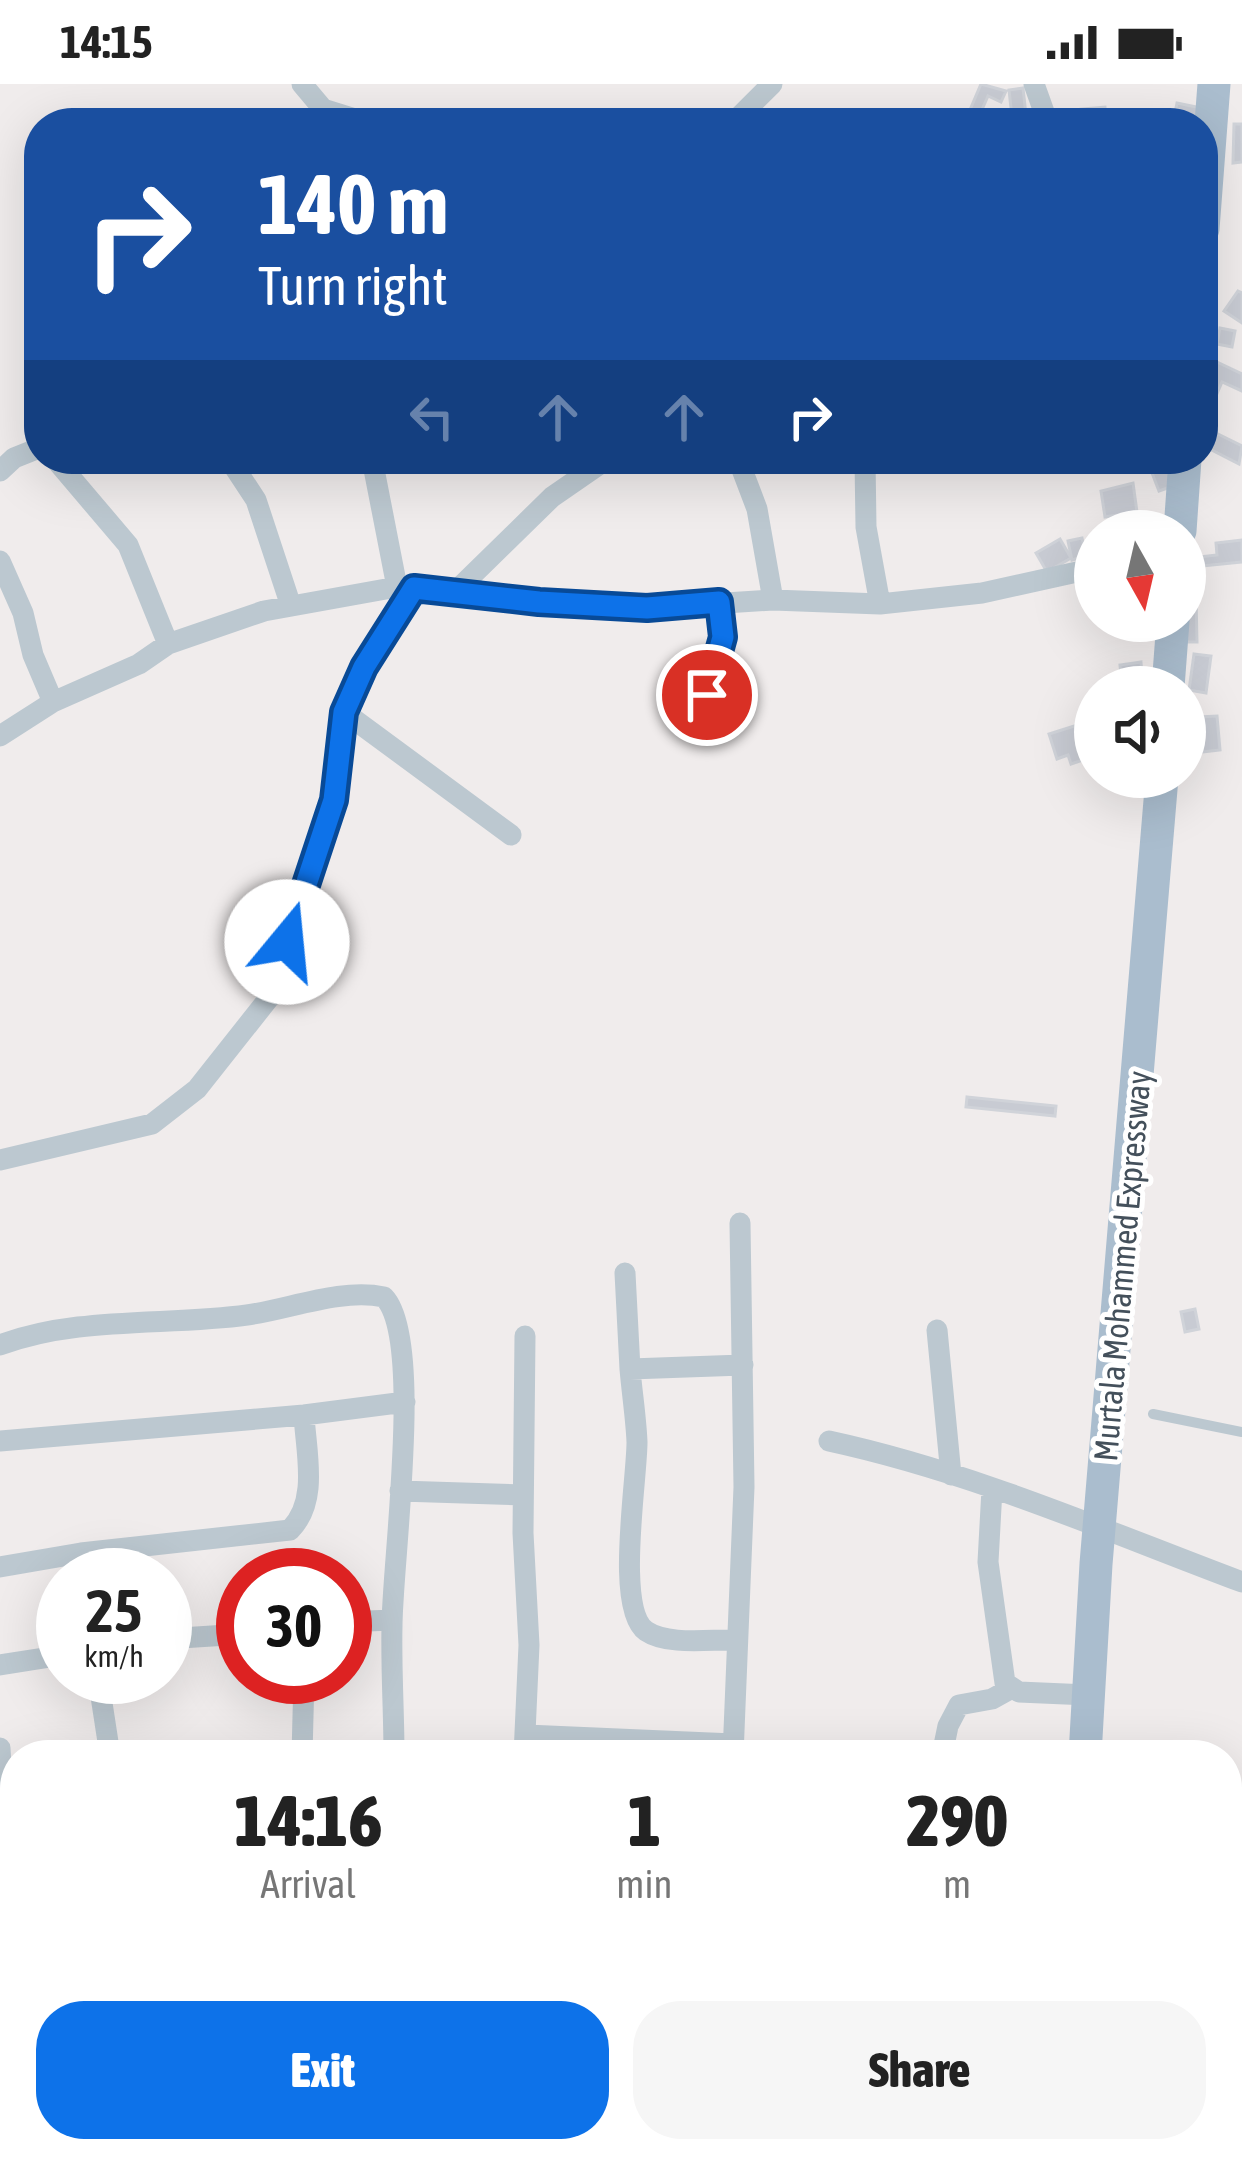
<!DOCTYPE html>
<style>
:root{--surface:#fff;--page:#f6f6f6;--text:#222;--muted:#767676;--accent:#0d72e9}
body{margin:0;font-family:"Asap Condensed",sans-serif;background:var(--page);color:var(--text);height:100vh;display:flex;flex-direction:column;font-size:45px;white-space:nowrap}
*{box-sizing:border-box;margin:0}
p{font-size:39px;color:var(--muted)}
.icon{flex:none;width:66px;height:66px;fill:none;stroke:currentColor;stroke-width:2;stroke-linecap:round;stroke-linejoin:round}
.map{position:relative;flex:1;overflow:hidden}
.details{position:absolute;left:0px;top:1656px;width:1242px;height:423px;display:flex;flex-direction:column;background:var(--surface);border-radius:48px 48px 0 0;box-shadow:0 12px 48px #0002}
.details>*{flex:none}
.hud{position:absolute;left:24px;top:24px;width:1194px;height:366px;border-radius:48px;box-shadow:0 12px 48px #0002;background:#1a4fa0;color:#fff;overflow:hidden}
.needle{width:78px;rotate:172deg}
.controls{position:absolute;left:1074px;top:426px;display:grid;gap:24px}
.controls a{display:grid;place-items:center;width:132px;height:132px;border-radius:50%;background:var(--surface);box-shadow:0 12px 48px #0002;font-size:60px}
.speed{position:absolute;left:36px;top:1464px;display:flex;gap:24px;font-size:60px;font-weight:700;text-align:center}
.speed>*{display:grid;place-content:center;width:156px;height:156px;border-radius:50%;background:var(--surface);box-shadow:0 12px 48px #0002;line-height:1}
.speed small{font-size:30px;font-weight:400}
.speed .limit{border:18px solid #d22;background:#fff;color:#111}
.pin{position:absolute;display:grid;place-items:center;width:102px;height:102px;color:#fff;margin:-51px;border:6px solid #fff;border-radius:50%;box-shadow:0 3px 12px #0007}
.me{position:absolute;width:132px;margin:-66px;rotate:17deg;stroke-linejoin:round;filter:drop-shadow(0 0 9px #0008)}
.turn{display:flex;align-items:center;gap:42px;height:252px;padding:0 36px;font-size:54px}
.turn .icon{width:156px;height:156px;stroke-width:2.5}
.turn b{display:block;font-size:84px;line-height:102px}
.lanes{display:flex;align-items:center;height:114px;padding:0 36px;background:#0003;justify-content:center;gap:60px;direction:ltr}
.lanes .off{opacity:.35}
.eta{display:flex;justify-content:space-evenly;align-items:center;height:204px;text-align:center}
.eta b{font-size:72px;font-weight:800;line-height:84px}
.action{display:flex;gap:24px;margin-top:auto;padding:24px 36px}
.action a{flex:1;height:138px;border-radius:48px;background:var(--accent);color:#fff;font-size:48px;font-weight:800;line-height:138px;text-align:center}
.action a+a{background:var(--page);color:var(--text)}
.status{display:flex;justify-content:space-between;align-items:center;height:84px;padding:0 60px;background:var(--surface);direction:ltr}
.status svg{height:33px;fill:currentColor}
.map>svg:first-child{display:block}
.building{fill:#c8cbd3;stroke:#d0d3d9;stroke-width:3}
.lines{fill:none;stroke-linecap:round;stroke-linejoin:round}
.service{stroke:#bcc8d0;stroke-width:10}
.minor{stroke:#bcc8d0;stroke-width:21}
.primary{stroke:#aabdce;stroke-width:33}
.route-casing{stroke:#084a97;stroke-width:30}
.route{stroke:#0d72e9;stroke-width:21}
.labels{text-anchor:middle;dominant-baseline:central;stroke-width:10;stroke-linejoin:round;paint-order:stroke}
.street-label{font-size:33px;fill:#44505b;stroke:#fff}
</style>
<div class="status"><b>14:15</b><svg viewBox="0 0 49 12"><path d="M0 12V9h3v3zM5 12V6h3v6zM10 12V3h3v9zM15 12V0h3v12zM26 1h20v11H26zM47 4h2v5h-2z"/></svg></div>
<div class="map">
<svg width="1242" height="2077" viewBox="0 0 1242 2077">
<rect width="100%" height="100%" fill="#f0ecec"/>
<!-- building -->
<path class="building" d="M981 0 1006 7 1001 18 988 12 977 37 967 33Z
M1023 4 1026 31 1012 33 1009 6Z
M1177 19 1211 26 1203 39H1173Z
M1105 23 1106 39H1082L1081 25Z
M1234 40H1242V78L1233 79Z
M1238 207 1242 209V239L1224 227Z
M1220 244 1235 247 1232 263 1217 260Z
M1217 278 1242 290V307L1222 298 1216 312 1204 306Z
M1216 349 1242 362 1239 380 1208 364Z
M1167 384 1173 402 1159 407 1152 389Z
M1133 399 1137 428 1105 433 1101 407Z
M1082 454 1086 472 1072 476 1068 457Z
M1060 455 1071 474 1047 488 1036 469Z
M1242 456V478L1191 483 1190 474 1217 471 1216 459Z
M1185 513H1196L1197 558H1183Z
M1194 570 1211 572 1206 609 1189 606Z
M1141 578 1143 603H1122L1120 581Z
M1217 632 1220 666 1202 668 1199 633Z
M1087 638 1095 672 1071 680 1068 671 1057 675 1049 650Z
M967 1013 1056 1022 1055 1032 966 1023Z
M1195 1225 1199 1245 1185 1248 1181 1228Z"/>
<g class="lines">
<!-- service -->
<path class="service" d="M705 635 707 611 723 553 719 518
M1153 1330 1242 1348"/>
<!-- minor -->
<path class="minor" d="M302 0 323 25 368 39
M1034 0 1048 39
M733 39 772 0
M55 375 128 461 168 560
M229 375 256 416 291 522
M372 375 397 503
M738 375 757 425 773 516
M865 375 866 443 880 520
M0 387 14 374 39 364
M0 477 23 529 33 571 53 618
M457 506 552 413 607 375
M344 628 511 751
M0 652 53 618 139 580 168 560 264 527 397 503 457 506 539 518 647 524 773 516 880 520 982 509 1095 484
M0 1076 152 1040 197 1005 269 914 334 716 344 628 364 583 414 504
M625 1189 630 1285
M937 1246 951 1391
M0 1261C77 1232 167 1242 247 1231 290 1225 341 1204 384 1213 424 1254 392 1479 392 1542 391 1585 394 1628 394 1671
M0 1357 304 1331 405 1318
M829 1357C972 1388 1106 1447 1242 1498
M992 1405 988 1478 1005 1599 1019 1608 1088 1611
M400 1407 523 1411
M0 1483 81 1469 290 1446C319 1417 306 1369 304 1331
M345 1538 392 1536
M165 1555 243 1550
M737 1556C711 1555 668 1562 646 1547 615 1525 637 1397 637 1358 636 1334 632 1309 630 1285L743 1281
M0 1581 63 1571
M98 1593 110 1671
M526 1651 733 1660
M0 1664 15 1926
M302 1671 304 1593
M524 1671 529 1561 523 1449 525 1252
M733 1671 744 1403 740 1139
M942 1671 948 1642 959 1621 992 1615 1010 1605
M0 2023H15
M31 2064 32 2077
M503 2064V2077
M1044 2064V2077
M615 2077 616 2064
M718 2077 719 2064"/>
<!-- primary -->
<path class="primary" d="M1203 145 1214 0
M1180 447 1185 375
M1168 603 1173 537
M1085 1671 1096 1480 1162 693
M1086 2064 1087 2077"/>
</g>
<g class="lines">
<!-- route casing -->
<g class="route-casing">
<path id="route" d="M287 858 334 716 344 628 364 583 414 504 539 518 647 524 719 518 723 553 707 611"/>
</g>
<!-- route -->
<use href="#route" class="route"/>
</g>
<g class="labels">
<!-- street labels -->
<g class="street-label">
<text transform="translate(1122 1182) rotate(-85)">Murtala Mohammed Expressway</text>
</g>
</g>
</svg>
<div class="controls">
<a><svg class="needle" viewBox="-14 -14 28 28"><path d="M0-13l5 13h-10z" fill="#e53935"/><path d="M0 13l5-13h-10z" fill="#767676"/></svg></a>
<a><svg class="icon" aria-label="sound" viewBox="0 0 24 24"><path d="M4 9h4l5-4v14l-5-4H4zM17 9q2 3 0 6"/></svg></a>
</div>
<div class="speed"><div>25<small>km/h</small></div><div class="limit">30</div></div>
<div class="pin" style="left:707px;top:611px;background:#d93025"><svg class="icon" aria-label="arrive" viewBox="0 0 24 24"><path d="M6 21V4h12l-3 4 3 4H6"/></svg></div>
<svg class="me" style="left:287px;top:858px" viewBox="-20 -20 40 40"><circle r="19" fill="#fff"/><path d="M0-13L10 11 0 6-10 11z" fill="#0d72e9"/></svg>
<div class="hud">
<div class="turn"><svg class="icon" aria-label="right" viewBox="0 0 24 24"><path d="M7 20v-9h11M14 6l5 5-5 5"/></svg><div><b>140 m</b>Turn right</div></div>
<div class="lanes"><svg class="icon off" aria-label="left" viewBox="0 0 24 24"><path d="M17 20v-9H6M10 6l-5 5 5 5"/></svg><svg class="icon off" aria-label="ahead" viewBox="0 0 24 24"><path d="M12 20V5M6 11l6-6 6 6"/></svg><svg class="icon off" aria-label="ahead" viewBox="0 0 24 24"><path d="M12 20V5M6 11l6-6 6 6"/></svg><svg class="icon" aria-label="right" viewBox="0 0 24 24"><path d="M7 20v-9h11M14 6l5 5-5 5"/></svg></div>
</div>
<section class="details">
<div class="eta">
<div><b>14:16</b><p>Arrival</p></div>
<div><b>1</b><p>min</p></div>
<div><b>290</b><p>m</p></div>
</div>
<div class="action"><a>Exit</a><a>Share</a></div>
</section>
</div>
